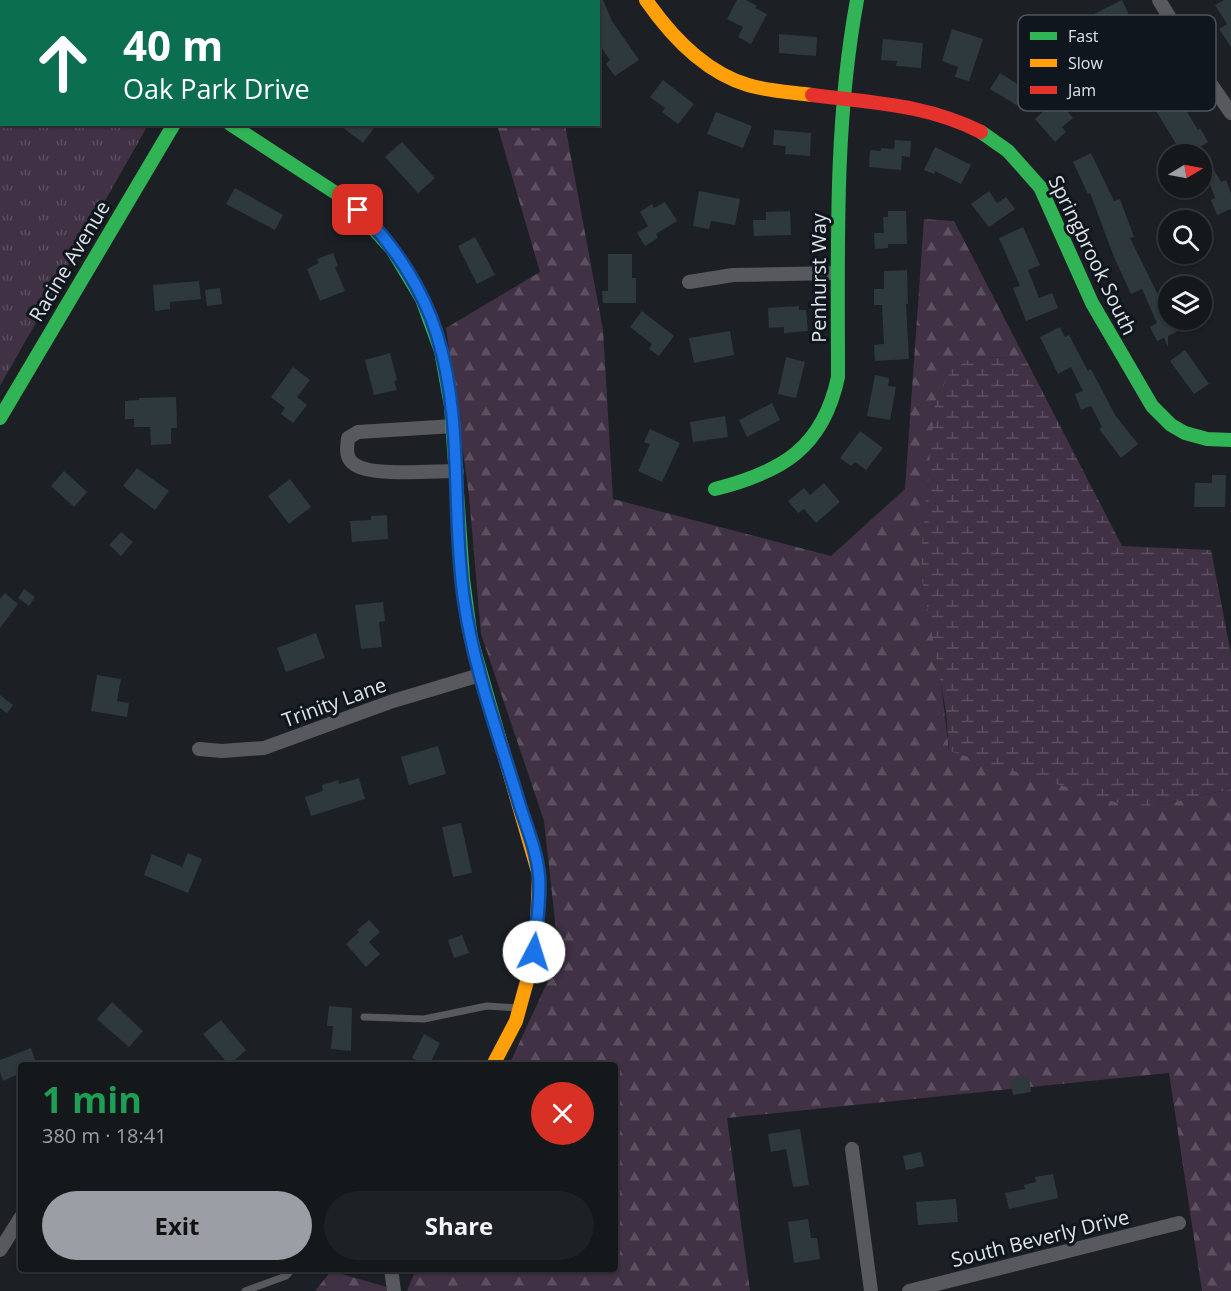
<!DOCTYPE html>
<meta charset="utf-8">
<style>
:root{--surface:#15181b;--page:#1e2124;--text:#f1f3f6;--muted:#9da0a3;--line:#34373a;--accent:#9b9fa5}
body{margin:0;font-family:"Open Sans",sans-serif;background:var(--page);color:var(--text);height:100vh;display:flex;flex-direction:column;font-size:22px;white-space:nowrap}
*{box-sizing:border-box;margin:0}
p{font-size:20px;color:var(--muted)}
.icon{flex:none;width:33px;height:33px;fill:none;stroke:currentColor;stroke-width:2;stroke-linecap:round;stroke-linejoin:round}
.map{position:relative;flex:1;overflow:hidden}
.panel{position:absolute;left:18px;top:1062px;width:600px;height:210px;display:flex;flex-direction:column;background:var(--surface);border-radius:6px;box-shadow:0 2px 4px #0004,0 0 0 2px var(--line)}
.panel>*{flex:none}
.guide{position:absolute;left:0px;top:0px;width:600px;height:126px;box-shadow:0 2px 4px #0004,0 0 0 2px var(--line);background:#0b6e4f;color:#fff;overflow:hidden}
.needle{width:39px;rotate:80deg}
.fabs{position:absolute;left:1158px;top:144px;display:grid;gap:12px}
.fabs a{display:grid;place-items:center;width:54px;height:54px;border-radius:50%;background:var(--surface);box-shadow:0 2px 4px #0004,0 0 0 2px var(--line);font-size:30px}
.pin{position:absolute;display:grid;place-items:center;width:51px;height:51px;color:#fff;margin:-26px;border-radius:12px;box-shadow:0 3px 9px #0006}
.me{position:absolute;width:66px;margin:-33px;rotate:5deg;stroke-linejoin:round;filter:drop-shadow(0 0 4px #0008)}
.turn{display:flex;align-items:center;gap:21px;height:126px;padding:0 24px;font-size:27px}
.turn .icon{width:78px;height:78px;stroke-width:2.5}
.turn b{display:block;font-size:42px;line-height:51px}
.round{display:grid;place-items:center;flex:none;width:63px;height:63px;border-radius:32px;background:var(--page)}
.summary{display:flex;align-items:center;justify-content:space-between;height:102px;padding:0 24px}
h1{font-size:36px;font-weight:700;line-height:45px;color:#1e9e55}
.button{display:flex;gap:12px;margin-top:auto;padding:12px 24px}
.button a{flex:1;height:69px;border-radius:36px;background:var(--accent);color:#111;font-size:24px;font-weight:700;line-height:69px;text-align:center}
.button a+a{background:var(--page);color:var(--text)}
.map>svg:first-child{display:block}
.forest{fill:url(#forest-firs)}
.wetland{fill:url(#wetland-marsh)}
.park{fill:url(#park-tufts)}
.building{fill:#2d393d}
.lines{fill:none;stroke-linecap:round;stroke-linejoin:round}
.lane{stroke:#58595e;stroke-width:7}
.street{stroke:#58595e;stroke-width:14}
.fast{stroke:#30b455;stroke-width:14}
.slow{stroke:#ff9f0a;stroke-width:14}
.jam{stroke:#e5322d;stroke-width:14}
.route-casing{stroke:#114b97;stroke-width:15}
.route{stroke:#1a73e8;stroke-width:10}
.labels{text-anchor:middle;dominant-baseline:central;stroke-width:6;stroke-linejoin:round;paint-order:stroke}
.street-label{font-size:20px;fill:#e0e4ea;stroke:#10161d}
.key{fill:#10161d;stroke:#4e545a;stroke-width:1.5}
.key-label{font-size:16px;fill:#e0e4ea}
</style>
<div class="map">
<svg width="1231" height="1291" viewBox="0 0 1231 1291">
<defs>
<pattern id="forest-firs" width="22" height="20" patternUnits="userSpaceOnUse" patternTransform="scale(1.5)"><rect width="22" height="20" fill="#403145"/><path d="M5 1l3.5 6h-7zM16 11l3.5 6h-7z" fill="#5b4f60"/></pattern>
<pattern id="wetland-marsh" width="20" height="14" patternUnits="userSpaceOnUse" patternTransform="scale(1.5)"><rect width="20" height="14" fill="#403145"/><path d="M1 5h8M5 5V1M11 12h8M15 12V8" fill="none" stroke="#5b4f60"/></pattern>
<pattern id="park-tufts" width="24" height="20" patternUnits="userSpaceOnUse" patternTransform="scale(1.5)"><rect width="24" height="20" fill="#403145"/><path d="M3 7l-1-3M5 7V3M7 7l1-3M15 17l-1-3M17 17v-4M19 17l1-3" fill="none" stroke="#5b4f60"/></pattern>
</defs>
<rect width="100%" height="100%" fill="#1c2024"/>
<!-- forest -->
<path class="forest" d="M497 125H565L603 330 613 499 831 556 905 489 924 219 954 221 1025 358 973 357 929 480 923 529 949 751 1160 805 1231 789V1291H1202L1169 1073 727 1118 750 1291H407L416 1269H615V1065H509L559 957 544 821 481 634 469 496 446 328 540 272Z
M331 1271 401 1291H315Z"/>
<!-- wetland -->
<path class="wetland" d="M973 357 1025 358 1122 546 1211 550 1231 654V789L1160 805 1118 803 949 751 946 712 921 573 923 529 935 402 951 370Z"/>
<!-- park -->
<path class="park" d="M0 0H218L2 2V124L148 125 0 386Z"/>
<!-- building -->
<path class="building" d="M598 0H603L612 21 639 60 615 76 606 64 610 60 598 43Z
M737 0H746L757 6 755 8 767 14 751 44 738 37 743 27 727 19Z
M1122 0 1129 15 1122 18 1128 31 1107 41 1094 14Z
M1224 0H1231V47L1219 29 1227 24 1215 5Z
M952 29 983 39 969 81 955 77 958 67 942 61Z
M779 34 817 37 816 56 779 53Z
M883 39 923 43 921 68 896 66 897 61 881 60Z
M1146 44 1198 130 1200 128 1208 142 1200 147 1221 182 1226 180 1231 193V209L1217 215 1211 200 1215 198 1202 163V154H1166L1178 147 1148 98 1153 95 1128 54Z
M1000 73 1033 94 1023 109 990 89Z
M663 80 694 104 678 124 662 112 665 108 650 97Z
M1056 99 1073 118 1062 127 1066 132 1055 142 1035 119Z
M716 112 752 126 743 148 707 134Z
M338 124H377L363 143Z
M774 130 811 133 810 156 785 154 786 146 773 145Z
M895 140 911 141 910 157 902 156 901 170 869 167 870 150 880 151 881 148 894 149Z
M402 142 435 178 418 193 385 157Z
M935 147 971 165 961 184 935 171 934 174 924 170Z
M1091 153 1114 201 1120 199 1134 237 1130 238 1159 297 1168 293V320H1183L1186 327 1168 336V347L1164 338 1157 341 1150 327 1157 323 1142 289 1131 294 1114 257 1090 193 1088 194 1073 162Z
M235 188 283 215 275 230 226 204Z
M699 191 740 199 735 225 711 221 709 229 693 226Z
M989 191 997 203 1006 197 1015 209 989 227 971 204Z
M665 202 677 221 656 234 658 238 645 246 637 233 648 226 640 212 652 204 654 208Z
M790 211 791 235 754 236 753 220H766V212Z
M888 211H906L907 244H888V248L875 249 874 233H884L883 217H888Z
M1023 227 1040 265 1028 270 1039 298 1052 293 1058 308 1026 321 1013 288 1020 286 999 238Z
M475 237 495 275 477 284 458 246Z
M333 253 338 266 335 267 345 291 320 301 307 269 319 263 317 259Z
M608 254H632V278H636V303H603L602 291H608Z
M907 270 908 304H906L909 359 875 361 874 345 884 344 882 305H874V289H884V271Z
M199 281 201 299 170 302V309L155 311 153 285Z
M220 288 222 304 207 306 205 290Z
M799 306V310H806L808 331 784 333V327L769 328 768 308Z
M642 311 674 336 659 356 649 349 652 344 630 327Z
M1060 327 1065 337 1069 335 1088 371 1091 369 1115 415 1138 444 1121 458 1099 429 1102 427 1091 406 1081 410 1075 394 1083 391 1071 367 1058 374 1040 337Z
M730 331 734 355 694 363 689 338Z
M1185 350 1209 384 1194 394 1170 361Z
M390 353 397 380 394 381 397 390 374 395 365 360Z
M786 357 805 362 796 398 778 394Z
M293 367 310 380 297 397 307 405 293 423 281 414 285 408 271 397Z
M875 375 889 378 888 386 896 387 890 420 867 416Z
M176 397 177 428H171V444L151 445 150 427H134V419H125V401L139 400V398Z
M772 403 780 420 747 437 739 420Z
M725 416 728 437 693 442 690 422Z
M650 429 680 443 662 482 638 471 650 444 644 442Z
M860 431 883 448 866 470 855 462 851 466 840 458Z
M137 468 169 491 155 510 123 486Z
M64 471 87 492 74 507 51 486Z
M1212 475H1226L1225 507H1194L1195 483H1212Z
M290 479 311 507 289 524 268 496Z
M824 483 840 502 816 523 804 509 798 513 788 501 804 488 810 495Z
M387 515 388 539 352 542 350 521 371 520V516Z
M121 532 133 542 121 556 109 545Z
M24 589 35 597 29 606 18 598Z
M5 593 18 604 0 628V599Z
M383 602 385 621 379 622 382 647 361 649 355 605Z
M316 633 325 658 286 672 277 648Z
M97 675 121 679 117 701 129 703 127 717 91 711Z
M0 695 13 705 7 713 0 708Z
M438 746 446 774 409 785 401 757Z
M359 778 365 799 311 816 305 797 323 791 322 785 338 780 339 784Z
M461 823 472 873 453 877 442 827Z
M188 853 202 859 188 893 144 875 152 854 182 867Z
M369 920 380 932 369 942 380 954 366 967 346 944 359 932 357 930Z
M462 935 469 953 454 958 448 940Z
M112 1002 143 1031 129 1047 97 1019Z
M329 1006 352 1008 351 1051 331 1049 333 1026H327Z
M221 1020 246 1050 229 1065 203 1034Z
M424 1034 440 1043 429 1065H425L412 1058Z
M31 1048 37 1065H21V1073L3 1081 0 1072V1060Z
M1029 1076 1031 1092 1013 1095 1010 1079Z
M800 1129 809 1185 793 1187 786 1149 771 1152 768 1134Z
M921 1152 924 1166 906 1170 903 1156Z
M1053 1174 1058 1198 1009 1209 1005 1193 1025 1189 1024 1185 1036 1182 1035 1177Z
M956 1199 958 1222 918 1225 916 1202Z
M808 1219 811 1238H817L820 1259 794 1263 788 1222Z"/>
<g class="lines">
<!-- lane -->
<path class="lane" d="M133 0 136 2
M25 2 27 0
M0 34 2 32
M364 1017 424 1019 487 1006 519 1008
M245 1291 286 1276 293 1269"/>
<!-- street -->
<path class="street" d="M1159 0 1206 77 1231 113
M689 282 733 275 837 273
M454 426 358 432 348 438C347 448 345 458 354 464 371 477 433 471 457 471
M199 749 222 751 264 748 393 701 480 675
M852 1149 871 1291
M0 1250 21 1217
M391 1269 394 1291
M909 1291 1179 1223"/>
<!-- fast -->
<path class="fast" d="M230 124 348 201 392 249 422 299 441 351 451 406 463 579 471 639 499 737
M981 132 1008 151 1040 187 1092 303 1152 406 1171 425 1185 433 1207 439 1231 440
M0 418 174 124
M715 489C782 472 823 448 838 377 838 251 834 124 857 0"/>
<!-- slow -->
<path class="slow" d="M646 0C671 36 704 72 748 85 768 91 791 92 812 95
M249 2 250 0
M493 1065 516 1021 529 974 537 925 539 875 499 737"/>
<!-- jam -->
<path class="jam" d="M812 95C872 103 926 104 981 132"/>
</g>
<g class="lines">
<!-- route casing -->
<g class="route-casing">
<path id="route" d="M358 210C393 243 423 289 437 335 464 421 451 512 464 600 474 671 500 738 520 806 527 828 537 852 539 876 541 901 536 927 534 952"/>
</g>
<!-- route -->
<use href="#route" class="route"/>
</g>
<g class="labels">
<!-- street labels -->
<g class="street-label">
<text transform="translate(1093 255) rotate(64)">Springbrook South</text>
<text transform="translate(69 261) rotate(-59)">Racine Avenue</text>
<text transform="translate(818 278) rotate(-90)">Penhurst Way</text>
<text transform="translate(334 702) rotate(-20)">Trinity Lane</text>
<text transform="translate(1040 1238) rotate(-14)">South Beverly Drive</text>
</g>
</g>
<!-- legend -->
<rect x="1018" y="15" width="198" height="96" rx="9" class="key"/>
<rect x="1030" y="32" width="27" height="8" fill="#30b455"/>
<rect x="1030" y="59" width="27" height="8" fill="#ff9f0a"/>
<rect x="1030" y="86" width="27" height="8" fill="#e5322d"/>
<g class="key-label">
<text x="1068" y="42">Fast</text>
<text x="1068" y="69">Slow</text>
<text x="1068" y="96">Jam</text>
</g>
</svg>
<div class="fabs">
<a><svg class="needle" viewBox="-14 -14 28 28"><path d="M0-13l5 13h-10z" fill="#e53935"/><path d="M0 13l5-13h-10z" fill="#9da0a3"/></svg></a>
<a><svg class="icon" aria-label="search" viewBox="0 0 24 24"><circle cx="10" cy="10" r="6"/><path d="M15 15l6 6"/></svg></a>
<a><svg class="icon" aria-label="layers" viewBox="0 0 24 24"><path d="M12 4l9 5-9 5-9-5zM3 14l9 5 9-5"/></svg></a>
</div>
<div class="pin" style="left:358px;top:210px;background:#d93025"><svg class="icon" aria-label="arrive" viewBox="0 0 24 24"><path d="M6 21V4h12l-3 4 3 4H6"/></svg></div>
<svg class="me" style="left:534px;top:952px" viewBox="-20 -20 40 40"><circle r="19" fill="#fff"/><path d="M0-13L10 11 0 6-10 11z" fill="#1a73e8"/></svg>
<div class="guide">
<div class="turn"><svg class="icon" aria-label="ahead" viewBox="0 0 24 24"><path d="M12 20V5M6 11l6-6 6 6"/></svg><div><b>40 m</b>Oak Park Drive</div></div>
</div>
<section class="panel">
<div class="summary"><div><h1>1 min</h1><p>380 m · 18:41</p></div><a class="round" style="background:#d93025;color:#fff"><svg class="icon" aria-label="close" viewBox="0 0 24 24"><path d="M6 6l12 12M18 6L6 18"/></svg></a></div>
<div class="button"><a>Exit</a><a>Share</a></div>
</section>
</div>
